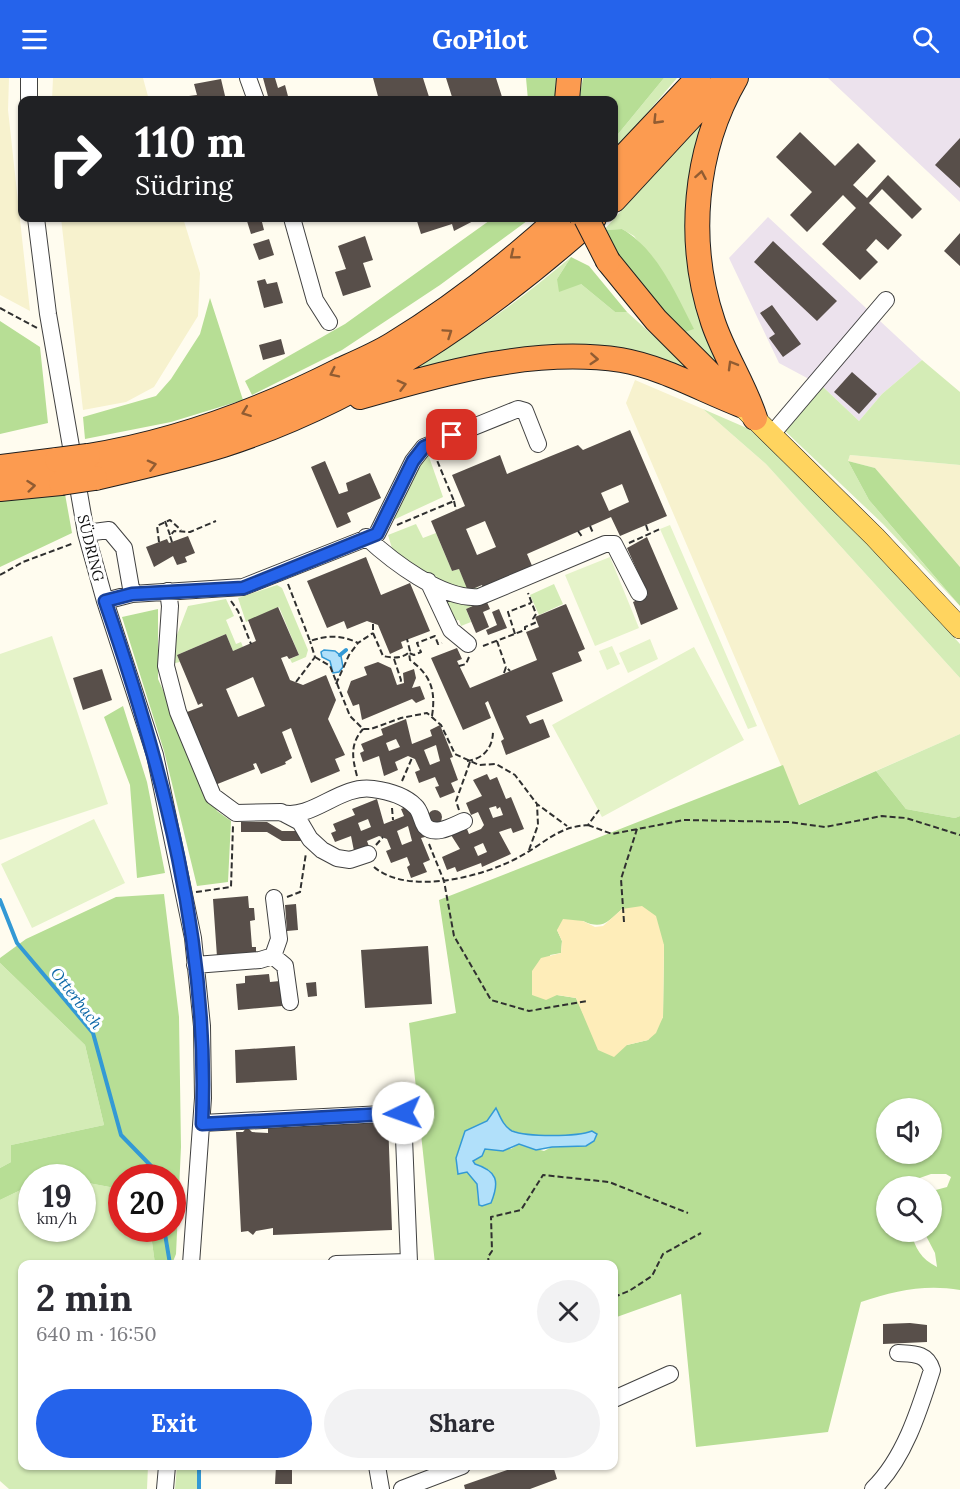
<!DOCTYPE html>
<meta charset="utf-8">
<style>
:root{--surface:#fff;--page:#f2f2f3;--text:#2b2b33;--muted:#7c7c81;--accent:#2563eb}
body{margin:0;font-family:Lora,serif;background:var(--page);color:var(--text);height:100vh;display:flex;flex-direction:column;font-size:22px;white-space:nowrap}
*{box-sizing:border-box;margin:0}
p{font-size:20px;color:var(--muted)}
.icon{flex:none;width:33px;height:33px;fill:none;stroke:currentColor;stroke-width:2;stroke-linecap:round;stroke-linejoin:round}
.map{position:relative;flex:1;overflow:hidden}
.sheet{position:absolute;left:18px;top:1182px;width:600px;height:210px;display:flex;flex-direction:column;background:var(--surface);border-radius:12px;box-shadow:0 2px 4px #0004}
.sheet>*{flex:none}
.guide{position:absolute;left:18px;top:18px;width:600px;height:126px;border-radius:12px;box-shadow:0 2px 4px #0004;background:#202124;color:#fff;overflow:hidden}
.fabs{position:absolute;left:876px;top:1020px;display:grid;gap:12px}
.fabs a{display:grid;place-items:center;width:66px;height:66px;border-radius:50%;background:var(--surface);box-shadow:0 2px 4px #0004;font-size:30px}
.speed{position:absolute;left:18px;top:1086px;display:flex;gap:12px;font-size:30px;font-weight:700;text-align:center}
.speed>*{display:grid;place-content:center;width:78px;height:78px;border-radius:50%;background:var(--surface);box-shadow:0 2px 4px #0004;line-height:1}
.speed small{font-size:15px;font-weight:400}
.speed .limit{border:9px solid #d22;background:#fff;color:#111}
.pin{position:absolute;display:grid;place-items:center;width:51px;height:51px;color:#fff;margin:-26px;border-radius:12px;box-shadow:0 3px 9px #0006}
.me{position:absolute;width:66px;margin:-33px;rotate:267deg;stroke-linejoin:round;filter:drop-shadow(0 0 4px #0008)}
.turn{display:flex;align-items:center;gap:21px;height:126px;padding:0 18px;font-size:27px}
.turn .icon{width:78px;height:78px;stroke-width:2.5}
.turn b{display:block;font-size:42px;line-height:51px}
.round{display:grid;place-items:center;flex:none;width:63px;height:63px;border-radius:32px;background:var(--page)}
.overview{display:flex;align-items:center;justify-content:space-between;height:102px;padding:0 18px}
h1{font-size:36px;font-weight:700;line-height:45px}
.primary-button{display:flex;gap:12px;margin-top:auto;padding:12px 18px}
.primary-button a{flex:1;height:69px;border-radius:36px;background:var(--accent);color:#fff;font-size:24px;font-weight:700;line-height:69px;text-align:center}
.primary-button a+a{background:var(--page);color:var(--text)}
header{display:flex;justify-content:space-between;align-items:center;height:78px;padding:0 18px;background:var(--accent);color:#fff;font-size:27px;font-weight:700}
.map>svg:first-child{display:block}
.industrial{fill:#ece2ed}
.farmland{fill:#f7f2ce}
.green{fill:#d4ecb6}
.forest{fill:#b7de95;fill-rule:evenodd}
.sand{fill:#feedb9}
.pitch{fill:#e5f3c9}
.water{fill:#b1e0fa;stroke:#3399d5;stroke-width:1.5}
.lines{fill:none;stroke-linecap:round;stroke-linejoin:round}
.stream{stroke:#3399d5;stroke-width:4}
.building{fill:#584f4a;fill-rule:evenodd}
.minor-casing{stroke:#414141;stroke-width:18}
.major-casing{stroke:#1f1f1f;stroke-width:22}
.highway-casing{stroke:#1f1f1f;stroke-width:26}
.path{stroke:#303030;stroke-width:2;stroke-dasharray:6 3;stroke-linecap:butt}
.minor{stroke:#fff;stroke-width:16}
.major{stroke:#ffd45f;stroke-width:21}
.highway{stroke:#fc9b50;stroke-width:24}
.highway-bridge-casing{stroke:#1f1f1f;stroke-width:26;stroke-linecap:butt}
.highway-bridge{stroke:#fc9b50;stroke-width:24}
.oneway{stroke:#915c32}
.route-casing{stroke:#184099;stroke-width:15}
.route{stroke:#2563eb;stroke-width:10}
.labels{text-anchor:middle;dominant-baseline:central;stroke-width:6;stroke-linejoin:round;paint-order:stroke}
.street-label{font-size:15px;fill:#0e0e0e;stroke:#fff}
.water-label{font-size:16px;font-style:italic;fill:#0f69a8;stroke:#fff}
</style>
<header><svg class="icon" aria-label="menu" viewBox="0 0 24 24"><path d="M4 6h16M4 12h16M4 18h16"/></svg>GoPilot<svg class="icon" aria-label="search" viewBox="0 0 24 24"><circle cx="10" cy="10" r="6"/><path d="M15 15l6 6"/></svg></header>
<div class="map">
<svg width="960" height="1411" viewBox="0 0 960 1411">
<rect width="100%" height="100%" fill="#fffcef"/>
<!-- industrial -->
<path class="industrial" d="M828 0H960V124Z
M768 139 922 282 882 316 859 343 822 308 779 285 729 180Z"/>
<!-- farmland -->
<path class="farmland" d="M0 0H9L8 32 30 233 0 217Z
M53 0H143L149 22H52Z
M61 140H183L200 195 198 238 154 309 126 324 83 332Z
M635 302 703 331 766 386 960 600V656L798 727 626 325Z
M850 377 960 387V489L875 390 848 383Z"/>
<!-- green -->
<path class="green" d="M664 0H677L614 74V61Z
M700 45 707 54 695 92 723 291 719 295 653 227 669 203 634 158 622 151 604 152Z
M571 179 557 201 581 206 615 234H627L699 299 631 280 416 298 412 289C473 257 519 223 571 179Z
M922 282 960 314V387L850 377 848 383 869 422 959 527 883 446 783 351 822 308 859 343 882 316Z
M703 331 749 351 830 421 960 566V600L766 386Z
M427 373 443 419 389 444Z
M416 446 423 460 436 455 452 493 459 491 469 513 477 509 480 515 465 516 394 477 388 457Z
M554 506 563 526 539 537 530 517Z
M277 507 282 510 308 572 306 579 292 585 290 581 299 577 279 529 246 544 238 520Z
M441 514 483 523 466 531 471 544 461 548 459 542 452 543Z
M226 521 234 538 226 542 236 566 241 564 243 569 233 573 226 556 177 577 180 584 171 586 172 570 188 528Z
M960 656V738L955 740 906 731 876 693Z
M0 885 85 967 104 1047 11 1067V1084L0 1090Z
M83 1104 115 1110 121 1116 122 1150 146 1151 152 1164 155 1186H22V1388H148L147 1411H9L0 1403V1122L31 1107 32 1150H82Z
M177 1388H198L197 1411H175Z"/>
<!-- forest -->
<path class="forest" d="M526 0H556L555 22H528Z
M583 0H664L614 61V22H579Z
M493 140H531L440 207 342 272 252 317 245 303 345 246Z
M622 151C657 171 676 216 694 251L685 254 653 227 624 192 604 152Z
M571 179 589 188 627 234H615L581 206 559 214 557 201Z
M210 220 243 322 171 344 85 361 83 339 156 318 171 301 200 256Z
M0 243 40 269 48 345 0 356Z
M848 383 875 390 960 489V528L869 422Z
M65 416 72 455 0 489V421Z
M158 531V601L217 733 231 743 228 804 197 808 164 673 122 539Z
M123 628 147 704 165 795 137 800 130 707 104 639Z
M783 687 799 727 876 693 906 731 955 740 960 738V1212C924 1206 895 1213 861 1224L828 1354 696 1369 681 1216 614 1240V1186H435L409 945 456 935 439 822ZM622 831 664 867 663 939 648 962 627 967 595 961 576 920 557 917 550 877 561 875 562 863 557 852 583 843C602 852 608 844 622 831ZM886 1030H932V1076H886ZM497 1033C500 1040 504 1048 511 1052 526 1060 576 1059 592 1053L573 1069H552L544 1073 519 1066 511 1071H485L479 1080 473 1082 475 1086C490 1091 495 1093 495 1111L478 1121 477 1106 467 1094 458 1096 456 1080 465 1053 487 1043ZM931 1096H946L951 1099 947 1109 932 1113V1154H924L935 1175 937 1189C921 1181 915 1170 911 1154H886V1108H897Z
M164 816 179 939 181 1069 176 1176 172 1186H155L152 1164 146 1151 172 1150V1100H122L121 1116 115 1110 83 1104 82 1100H32L31 1107 0 1122V1090L11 1084V1067L104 1047 85 967 0 885V880L26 861 116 819Z"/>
<!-- sand -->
<path class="sand" d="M642 828 656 838 664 867 663 939 656 955 648 962 627 967 614 979 598 972 576 920 557 917 546 922 532 917V893L541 880 561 875 562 863 557 852 563 841 583 843 595 849 603 848 622 831Z"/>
<!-- pitch -->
<path class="pitch" d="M670 447 757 648 748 651 660 451Z
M610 479 639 550 595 568 565 497Z
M52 558 108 726 0 762V576Z
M650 561 658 581 628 595 619 575Z
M612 568 620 586 607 592 599 573Z
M694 569 744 662 602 739 552 647Z
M94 741 125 805 32 850 1 786Z"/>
<!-- water -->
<path class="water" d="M324 572 335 573 341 578 343 589 339 594 333 595 330 583 322 579 321 574Z
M496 1030C500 1038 503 1048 512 1053 527 1059 577 1059 592 1053L597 1056 594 1063 586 1068 552 1069 536 1072 519 1066 503 1073 485 1071 482 1078 473 1083 475 1086C497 1093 500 1103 491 1125L482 1128 479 1127 477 1106 467 1094 458 1096 456 1080 465 1053 487 1043Z"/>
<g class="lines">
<!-- stream -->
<path class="stream" d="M340 577 346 572
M0 822 17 865 93 955 121 1057 155 1092 156 1100
M164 1150 170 1186
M199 1411V1388"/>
</g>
<!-- building -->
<path class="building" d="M263 0H275L278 10 285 7 289 22H269Z
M373 0H423L430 22H379Z
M446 0H496L503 22H453Z
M221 1 226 22H190L189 18 197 17 194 6Z
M800 54 835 88 858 65 876 83 853 107 867 120 888 97 922 131 912 141 882 111 869 125 902 157 888 172 876 161 866 172 878 184 860 202 822 166 856 130 843 117 807 154 790 137 812 114 776 79Z
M960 60V110L935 87Z
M246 140H261L264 152 251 156Z
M416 140H479L454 153 452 146 421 156Z
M960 155V188L944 173Z
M365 158 373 182 363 185 371 209 343 218 335 194 346 191 338 168Z
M269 161 274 177 259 182 253 166Z
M773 163 837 223 817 243 754 184Z
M265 201 267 206 277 204 283 225 264 230 257 203Z
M772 227 801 266 783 279 769 260 775 256 760 235Z
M281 261 285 276 263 282 259 267Z
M852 294 877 316 859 336 834 314Z
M630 352 667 438 620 458 611 439 527 476 533 490 483 510 482 507 468 513 459 491 452 493 431 443 465 428 452 397 500 377 507 396 578 367 583 372ZM622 406 629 424 609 433 601 415ZM485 443 496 469 477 477 466 451Z
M325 383 339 416 348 413 346 405 370 395 381 420 347 435 351 444 337 450 311 389Z
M188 458 195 475 185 479 187 484 177 487 173 478 154 489 146 469 167 461 169 465Z
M647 459 678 531 641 547 633 524 648 517 627 470Z
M366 479 381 517 410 505 430 553 401 564 403 570 390 576 378 547 367 543 347 551 344 543 327 550 307 503Z
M486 522 490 531 483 534 489 549 476 555 466 531Z
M566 526 585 571 578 574 582 583 552 595 563 623 526 638 530 646 543 641 550 659 506 677 501 663 504 661 488 623 485 625 491 640 463 652 431 580 457 570 462 581 457 583 470 610 537 582 526 554 539 549 535 539Z
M278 529 299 577 289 581 287 578 281 580 290 602 303 607 326 597 336 622 328 641 345 677 335 681 340 693 311 705 291 650 282 654 292 680 285 684 286 686 261 696 256 685 253 686 255 691 215 707 187 634 203 628 202 625 198 627 177 577 226 556 233 573 256 563 248 542ZM253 599 265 628 238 639 226 611Z
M499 531 507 550 488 557 486 552 497 547 492 534Z
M378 584 391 590 397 607 404 605 403 595 414 591 416 600 412 610 420 608 425 621 416 625 412 621 362 642 359 626 353 628 347 614 351 603 367 597 364 589Z
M102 591 112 622 83 632 73 600Z
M406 641 412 666 432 658 430 652 440 647 453 679 450 680 458 702 451 705 455 714 440 720 435 709 439 708 435 699 419 705 415 694 420 692 415 681 408 678 395 684 398 692 384 698 379 678 363 684 360 675 364 673 361 666 383 657 381 651ZM396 661 400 669 389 673 386 665ZM436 667 440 683 430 687 424 672Z
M487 696 490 702 497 699 506 721 511 719 524 751 513 755 511 750 499 754 511 776 482 789 481 785 457 794 455 789 447 792 442 779 460 771 451 757 467 751 469 756 481 751 484 747 478 734 471 737 466 725 482 718 473 702ZM496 728 497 731 500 729 503 737 493 740 489 730ZM483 765 487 774 478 778 474 769Z
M377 721 384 746 404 738 401 731 412 727 425 759 421 760 430 782 423 785 427 794 411 800 407 789 410 787 407 779 391 785 386 773 391 771 387 761 379 758 367 763 370 771 355 778 351 758 335 764 331 755 336 753 333 746 355 737 352 731ZM368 741 371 749 361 753 358 745ZM408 748 412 763 402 767 397 753Z
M428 739a7 7 0 1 1 14 0a7 7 0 1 1-14 0Z
M241 744H267L282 753H302V763H282L267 754H241Z
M248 818 249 830H254L255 842 250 843 252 869H256V876L217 879 213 821Z
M296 826 298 852 287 853 285 827Z
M428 868 432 926 365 930 361 872Z
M269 896 270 904 280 903 282 928 238 932 236 906 245 905V898Z
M316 904 317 918 308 919 306 905Z
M295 968 297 1002 236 1005 235 972Z
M388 1042 392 1152 273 1157V1150L256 1153 253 1157 248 1153 241 1154 236 1054H243L247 1049 252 1054 268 1055V1047Z
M910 1245 927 1247V1264L883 1266V1246Z
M276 1388H292V1406H275Z
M519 1388H558L554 1391 557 1401 530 1411H465L464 1407Z"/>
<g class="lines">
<!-- minor casing -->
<g class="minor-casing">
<path id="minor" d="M29 0V22
M248 0 256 22
M36 140 48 236 86 455 105 523 155 677 193 860 202 948 203 1020 191 1186
M292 140 315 222 329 244
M772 356 886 222
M86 455 109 452 124 470 132 516
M366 459C392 483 442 522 479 519L605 466H614L639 515
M428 503 451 552 468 566
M168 513 170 528 166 588 178 634 213 718 236 735 281 734 300 744 310 761 322 772 337 780 350 782 368 776
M105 523 132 516 243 509 377 456 413 383 424 369 518 331 525 333 538 366
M282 735C313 742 340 706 373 711 388 713 404 717 415 728 421 733 421 742 425 748 435 759 454 747 464 743
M273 878 285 888 290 924
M195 887 260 882 273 878 279 861 274 820
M202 1045 403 1035 409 1184 336 1186
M614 1321 670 1296
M377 1388 381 1411
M165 1411 167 1388
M402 1411 462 1388
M873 1411C904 1381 919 1333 932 1292 927 1275 914 1276 898 1275"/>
</g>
<!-- major casing -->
<g class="major-casing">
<path id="major" d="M744 330 875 459 960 550"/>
</g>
<!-- highway casing -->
<g class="highway-casing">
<path id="highway" d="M736 0C694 72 686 164 713 244 724 277 744 306 755 340
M567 22 569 0
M614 89 698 0
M614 122 726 1
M608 183 656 242 735 321
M360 319C443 295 534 269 621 282 662 289 702 312 741 327
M88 378C176 364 261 332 340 292 358 284 377 276 393 266 452 230 508 186 559 140
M0 389 57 382
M95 400C138 390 181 380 223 367 363 322 485 237 594 140
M0 411 61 405"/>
</g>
<!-- path -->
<path class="path" d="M0 230 37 250
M454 423 456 432
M165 443 170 457
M397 447 454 423 436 380
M646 447 649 456
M590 448 593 455
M578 453 583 460
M159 464 157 448 170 442 181 452
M172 464 170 458 174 453 190 454 216 443
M629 465 660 451
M0 497 23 484 74 465
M288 506 310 563C328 557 342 557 358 565L373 555
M231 523 238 533 251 566
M373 546V555L383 578C392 580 404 581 410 573L407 561
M515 556 508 534 531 525
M497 563 506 589
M483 568 525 552V549L535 545 533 541 536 536 528 515
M315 579 330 588 350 638 363 651H371L401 640 427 635 441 647 455 676 479 687 496 686 515 697 537 726 567 748
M394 581 401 602 400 606
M459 588 466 586 469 579
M504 595 506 589 510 593
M296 604 315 579 310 563
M336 606 349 577 358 565
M432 638C436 613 431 597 410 582L409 575 414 577 421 574 417 565 435 558 438 566 442 565
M467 683C483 681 493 670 493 653
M357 698C352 679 350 666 363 651
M402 703 412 680
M392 730 393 742
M459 732 456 723 470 684
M588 747 612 756 684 742 789 744 825 749 882 738 906 740 960 757
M429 766 444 803 454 858 491 922 529 933 587 923
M376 767 383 759
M529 772 538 747 537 726
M374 789C408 818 483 799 519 779 546 765 556 749 588 747L599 732
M196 814 231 809 233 748
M287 819 300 814 306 775
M624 844 621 801 637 751
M489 1186 488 1179 492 1173 491 1139 521 1132 543 1097 609 1104 688 1135
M614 1219 629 1213 652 1198 663 1176 701 1155"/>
<!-- minor -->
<use href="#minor" class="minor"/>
<!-- major -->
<use href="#major" class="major"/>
<!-- highway -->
<use href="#highway" class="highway"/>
<!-- highway-bridge casing -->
<g class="highway-bridge-casing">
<path id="highway-bridge" d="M586 140 608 183
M57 382 88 378
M61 405 95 400"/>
</g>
<!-- highway-bridge -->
<use href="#highway-bridge" class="highway-bridge"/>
</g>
<!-- one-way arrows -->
<defs><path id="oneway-chevron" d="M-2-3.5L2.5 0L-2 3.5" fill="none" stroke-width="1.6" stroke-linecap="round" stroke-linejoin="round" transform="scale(1.5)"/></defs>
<g class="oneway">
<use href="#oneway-chevron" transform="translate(657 42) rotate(134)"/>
<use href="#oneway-chevron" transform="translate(701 97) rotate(-80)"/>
<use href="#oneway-chevron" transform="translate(514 177) rotate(141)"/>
<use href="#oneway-chevron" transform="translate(448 255) rotate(-34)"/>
<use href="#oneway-chevron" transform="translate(594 281) rotate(4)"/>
<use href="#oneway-chevron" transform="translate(732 287) rotate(-120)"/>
<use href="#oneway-chevron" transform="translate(334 295) rotate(154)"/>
<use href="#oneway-chevron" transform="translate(402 307) rotate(-15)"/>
<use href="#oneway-chevron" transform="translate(246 334) rotate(159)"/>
<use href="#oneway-chevron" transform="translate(152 387) rotate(-14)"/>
<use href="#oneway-chevron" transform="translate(31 408) rotate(-6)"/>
</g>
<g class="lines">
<!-- route casing -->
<g class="route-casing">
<path id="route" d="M403 1035 202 1046C210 867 163 691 105 523L132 516 243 510 377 456 413 383 424 369 452 357"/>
</g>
<!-- route -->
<use href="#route" class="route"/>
</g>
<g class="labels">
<!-- street labels -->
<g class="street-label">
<text transform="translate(91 470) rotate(76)">SÜDRING</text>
</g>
<!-- water labels -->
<g class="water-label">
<text transform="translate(77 920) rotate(52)">Otterbach</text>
</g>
</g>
</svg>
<div class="fabs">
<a><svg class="icon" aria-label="sound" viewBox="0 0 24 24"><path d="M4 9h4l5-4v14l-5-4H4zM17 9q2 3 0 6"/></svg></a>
<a><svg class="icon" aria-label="search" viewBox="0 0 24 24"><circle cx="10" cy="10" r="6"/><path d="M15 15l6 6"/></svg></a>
</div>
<div class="speed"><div>19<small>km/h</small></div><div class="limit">20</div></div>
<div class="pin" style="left:452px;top:357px;background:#d93025"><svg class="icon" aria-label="arrive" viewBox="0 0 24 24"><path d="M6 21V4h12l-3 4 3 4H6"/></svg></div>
<svg class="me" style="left:403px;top:1035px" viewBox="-20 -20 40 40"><circle r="19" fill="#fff"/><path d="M0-13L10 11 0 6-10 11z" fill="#2563eb"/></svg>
<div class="guide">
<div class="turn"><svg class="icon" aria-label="right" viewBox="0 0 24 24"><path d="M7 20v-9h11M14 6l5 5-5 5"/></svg><div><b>110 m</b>Südring</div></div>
</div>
<section class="sheet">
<div class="overview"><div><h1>2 min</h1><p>640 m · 16:50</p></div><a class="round"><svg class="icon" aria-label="close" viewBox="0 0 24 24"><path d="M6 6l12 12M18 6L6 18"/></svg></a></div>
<div class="primary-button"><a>Exit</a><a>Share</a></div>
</section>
</div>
